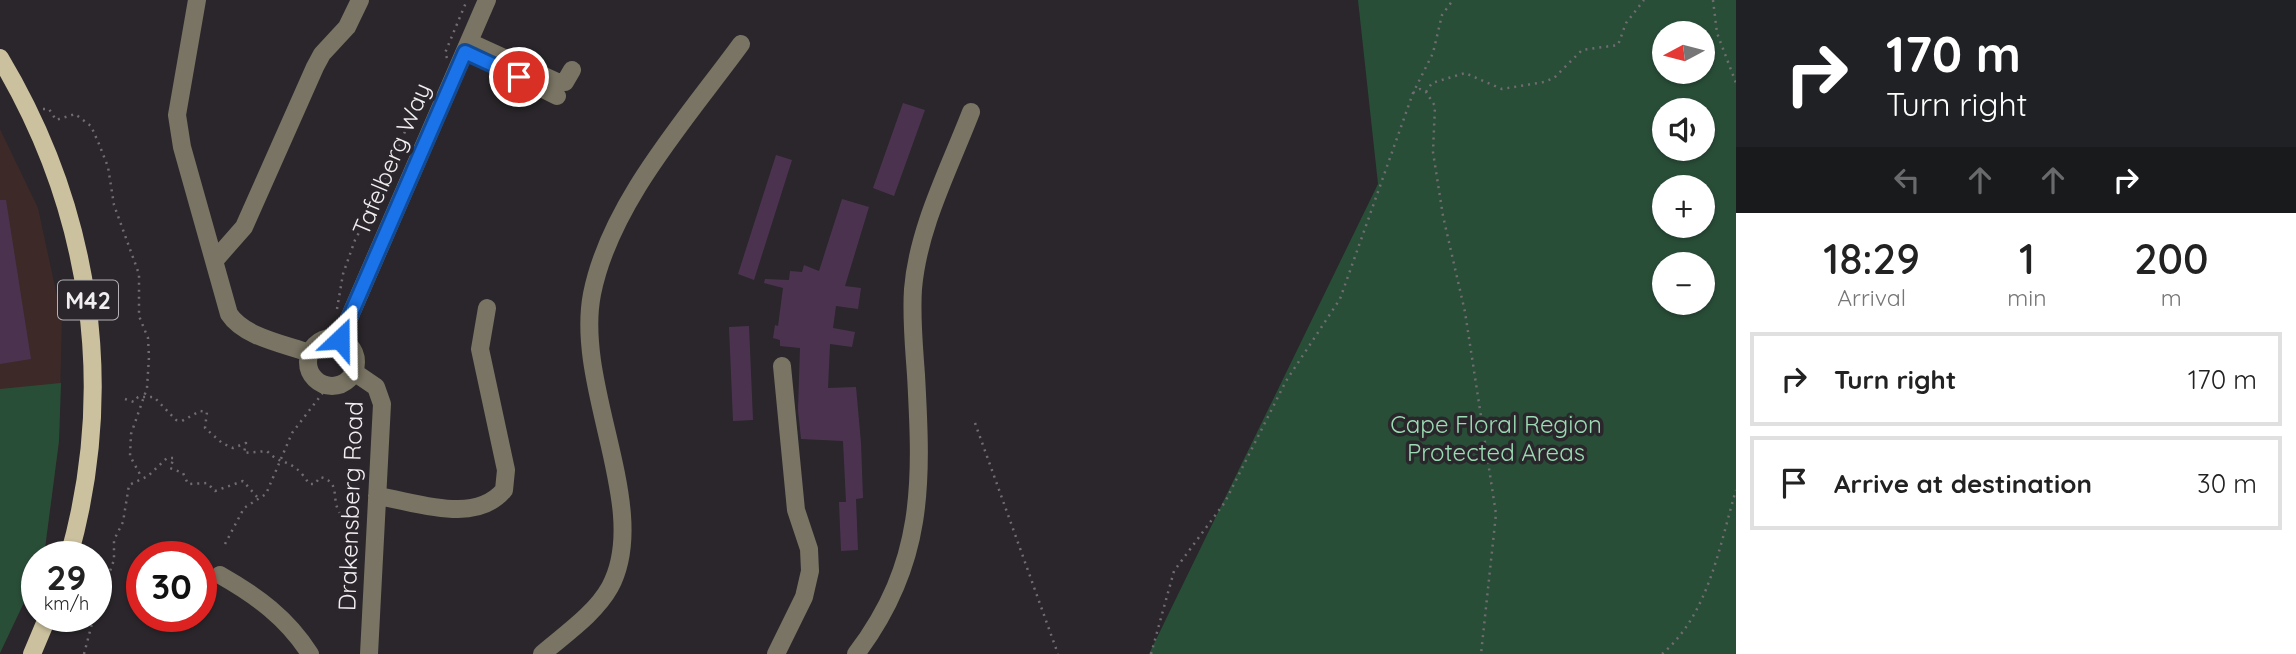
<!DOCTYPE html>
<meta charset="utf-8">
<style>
:root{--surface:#fff;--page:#f2f2f2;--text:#222;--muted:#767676;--line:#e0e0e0}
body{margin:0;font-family:Quicksand,sans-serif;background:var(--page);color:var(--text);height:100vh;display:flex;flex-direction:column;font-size:26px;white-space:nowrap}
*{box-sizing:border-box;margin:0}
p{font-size:23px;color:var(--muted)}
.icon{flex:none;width:38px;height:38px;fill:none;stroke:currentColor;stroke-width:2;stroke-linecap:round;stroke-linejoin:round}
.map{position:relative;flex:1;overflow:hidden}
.panel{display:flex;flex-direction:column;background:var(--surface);width:560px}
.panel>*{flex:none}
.guide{background:#202124;color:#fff;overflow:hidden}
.needle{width:46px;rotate:263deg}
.fabs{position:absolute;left:1652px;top:21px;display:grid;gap:14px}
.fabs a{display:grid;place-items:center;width:63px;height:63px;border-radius:50%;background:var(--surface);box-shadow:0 2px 5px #0004;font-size:35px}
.speed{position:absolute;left:21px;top:541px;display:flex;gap:14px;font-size:35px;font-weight:700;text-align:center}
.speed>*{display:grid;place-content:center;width:91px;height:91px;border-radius:50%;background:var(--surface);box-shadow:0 2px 5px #0004;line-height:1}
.speed small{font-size:18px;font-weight:400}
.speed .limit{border:10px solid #d22;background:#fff;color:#111}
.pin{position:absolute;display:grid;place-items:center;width:60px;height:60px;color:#fff;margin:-30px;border:4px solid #fff;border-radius:50%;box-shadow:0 2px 7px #0007}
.me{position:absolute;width:77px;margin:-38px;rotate:23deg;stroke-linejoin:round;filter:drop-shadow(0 0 5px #0008)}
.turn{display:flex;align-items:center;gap:24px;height:147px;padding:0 35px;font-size:32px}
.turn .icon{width:91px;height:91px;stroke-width:2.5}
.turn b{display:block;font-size:49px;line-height:60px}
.lanes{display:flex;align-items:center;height:66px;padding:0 35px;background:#0003;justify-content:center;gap:35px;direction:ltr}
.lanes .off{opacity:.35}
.eta{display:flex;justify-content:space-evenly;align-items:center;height:119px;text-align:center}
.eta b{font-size:42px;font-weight:600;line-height:49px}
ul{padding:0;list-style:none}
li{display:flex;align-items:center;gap:21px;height:94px;margin:0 14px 10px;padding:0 21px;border:4px solid var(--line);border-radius:0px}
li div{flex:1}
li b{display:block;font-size:26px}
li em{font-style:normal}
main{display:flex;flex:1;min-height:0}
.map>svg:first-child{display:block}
.commercial{fill:#3d2928}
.green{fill:#294e38;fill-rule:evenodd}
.building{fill:#4b3350}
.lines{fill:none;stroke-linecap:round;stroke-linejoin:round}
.path{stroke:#706c71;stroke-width:2.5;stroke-dasharray:2 5;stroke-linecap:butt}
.minor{stroke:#797463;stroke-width:18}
.major{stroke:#cbc19e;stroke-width:18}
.route-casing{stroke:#114b97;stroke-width:18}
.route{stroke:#1a73e8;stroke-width:12}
.labels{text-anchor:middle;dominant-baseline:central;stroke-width:7;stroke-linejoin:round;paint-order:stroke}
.shield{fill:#2a262b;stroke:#b5b2b6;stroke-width:2}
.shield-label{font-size:23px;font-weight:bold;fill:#f1eef1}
.street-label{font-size:24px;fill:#f1eef1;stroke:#2a262b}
.park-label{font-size:24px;fill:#9adbb3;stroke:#2a262b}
</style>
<main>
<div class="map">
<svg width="1736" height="654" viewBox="0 0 1736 654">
<rect width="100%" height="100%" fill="#2a262b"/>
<!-- commercial -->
<path class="commercial" d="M0 129 38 208 62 319 59 441 44 556H37V575L0 653Z"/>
<!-- green -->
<path class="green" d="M1358 0H1736V654H1149L1378 184ZM1664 33H1703V72H1664ZM1664 110H1703V149H1664ZM1664 187H1703V226H1664ZM1664 264H1703V303H1664Z
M61 383 59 441 44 556H37V575L0 653V389Z"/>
<!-- building -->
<path class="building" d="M903 103 925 110 894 196 873 188Z
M776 155 792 160 754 280 738 274Z
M842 199 869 207 845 286 861 288 858 309 836 306 833 328 855 332 852 347 830 344 828 388 856 387 861 443 863 498 856 499 858 550 841 551 839 502H846L843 441 801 439 798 410 800 348 780 346V340L773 338 775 325 778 326 783 288 764 283 765 279 789 280 790 271 802 272 804 265 819 271Z
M0 200H6L31 359 0 364Z
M749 326 753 420 733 421 729 327Z"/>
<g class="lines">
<!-- path -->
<path class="path" d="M1713 0 1717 33 1736 83
M447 58 445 53 467 0
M1426 92 1432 83 1465 73 1502 89 1544 82 1554 78 1582 50 1618 45 1626 23 1644 0
M1413 93 1420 89 1426 92 1435 106 1433 152 1443 216 1465 312 1496 514 1481 654
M43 109H49L56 120 75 114 91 126 99 144 108 167 114 205 139 274V316L148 338 149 357 147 388 131 434 130 456 142 478
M337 309 343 274 355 240 374 205 409 122 431 88
M125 399 134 402 138 397H154L176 420 182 421 200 411 207 412 205 428 222 443 233 448 246 443 244 453 267 451C280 466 293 457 309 484H315L320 477C341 482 331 497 339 512 345 522 353 531 361 539
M975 423 1058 654
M225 544 244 508 266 494 292 433 328 386
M96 610 114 560V540L123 522 129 485 148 476 167 458H174L170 468 183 473 188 484 207 483 215 491 243 481 258 498
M84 654 94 616
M1151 654 1174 571 1225 502 1286 381 1340 299 1413 93 1433 53 1442 15 1453 0
M1662 654C1709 614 1719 547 1736 490"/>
<!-- minor -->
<path class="minor" d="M197 0 177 115 182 147 229 314C244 337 284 344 309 353
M469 42 557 82H565L572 70
M507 71 557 96
M215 260 244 227 315 67 322 54 347 27 360 0
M308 362a24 24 0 1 1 48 0a24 24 0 1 1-48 0Z
M340 339 487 0
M354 372 376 387 382 404 369 654
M377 496C414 501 474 526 504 490L506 470 480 349 487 308
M220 575C257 596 287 618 310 654
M542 654C565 634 595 614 610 587 652 509 574 387 592 294 610 203 687 118 741 44
M776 654 804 597 810 571 809 549 796 510 782 366
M856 654C925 563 922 483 916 375 914 346 911 318 913 289 918 228 949 169 971 112"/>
<!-- major -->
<path class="major" d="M0 58C91 210 117 386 69 556
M32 654 48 616"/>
</g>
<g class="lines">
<!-- route casing -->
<g class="route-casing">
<path id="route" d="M340 339 465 52 519 77"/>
</g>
<!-- route -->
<use href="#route" class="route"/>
</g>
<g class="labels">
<!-- shield labels -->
<rect class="shield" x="58" y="280.5" width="60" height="39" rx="5"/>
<g class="shield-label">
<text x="88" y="300">M42</text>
</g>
<!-- street labels -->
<g class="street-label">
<text transform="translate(391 159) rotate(-67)">Tafelberg Way</text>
<text transform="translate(350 506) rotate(-88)">Drakensberg Road</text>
</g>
<!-- park labels -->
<g class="park-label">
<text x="1496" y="424">Cape Floral Region<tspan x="1496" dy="28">Protected Areas</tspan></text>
</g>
</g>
</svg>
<div class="fabs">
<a><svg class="needle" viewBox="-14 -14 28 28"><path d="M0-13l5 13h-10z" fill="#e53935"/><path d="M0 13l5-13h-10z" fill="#767676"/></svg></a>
<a><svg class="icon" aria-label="sound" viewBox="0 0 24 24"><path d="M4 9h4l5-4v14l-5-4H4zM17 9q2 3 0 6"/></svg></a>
<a>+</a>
<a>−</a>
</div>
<div class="speed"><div>29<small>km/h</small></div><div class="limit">30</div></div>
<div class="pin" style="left:519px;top:77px;background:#d93025"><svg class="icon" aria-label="arrive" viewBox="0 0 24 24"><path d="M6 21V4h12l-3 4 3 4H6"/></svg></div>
<svg class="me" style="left:340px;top:339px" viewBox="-20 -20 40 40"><path d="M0-17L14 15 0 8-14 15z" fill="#1a73e8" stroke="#fff" stroke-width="4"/></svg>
</div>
<section class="panel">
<div class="guide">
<div class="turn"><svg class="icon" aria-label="right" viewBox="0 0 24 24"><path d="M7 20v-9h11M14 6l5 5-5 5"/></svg><div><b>170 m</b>Turn right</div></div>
<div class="lanes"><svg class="icon off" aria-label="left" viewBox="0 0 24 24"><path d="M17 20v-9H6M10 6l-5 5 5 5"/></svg><svg class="icon off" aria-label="ahead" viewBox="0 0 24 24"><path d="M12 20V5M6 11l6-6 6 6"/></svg><svg class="icon off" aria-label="ahead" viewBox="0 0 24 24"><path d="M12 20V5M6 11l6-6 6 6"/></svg><svg class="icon" aria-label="right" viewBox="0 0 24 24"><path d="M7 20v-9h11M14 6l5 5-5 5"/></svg></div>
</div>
<div class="eta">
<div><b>18:29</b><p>Arrival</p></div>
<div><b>1</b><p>min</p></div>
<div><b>200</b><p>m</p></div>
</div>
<ul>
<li><svg class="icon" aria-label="right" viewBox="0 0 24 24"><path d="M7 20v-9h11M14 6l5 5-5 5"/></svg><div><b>Turn right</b></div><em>170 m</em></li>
<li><svg class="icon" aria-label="arrive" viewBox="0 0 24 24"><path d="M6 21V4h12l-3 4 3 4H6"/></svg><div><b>Arrive at destination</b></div><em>30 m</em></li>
</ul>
</section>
</main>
